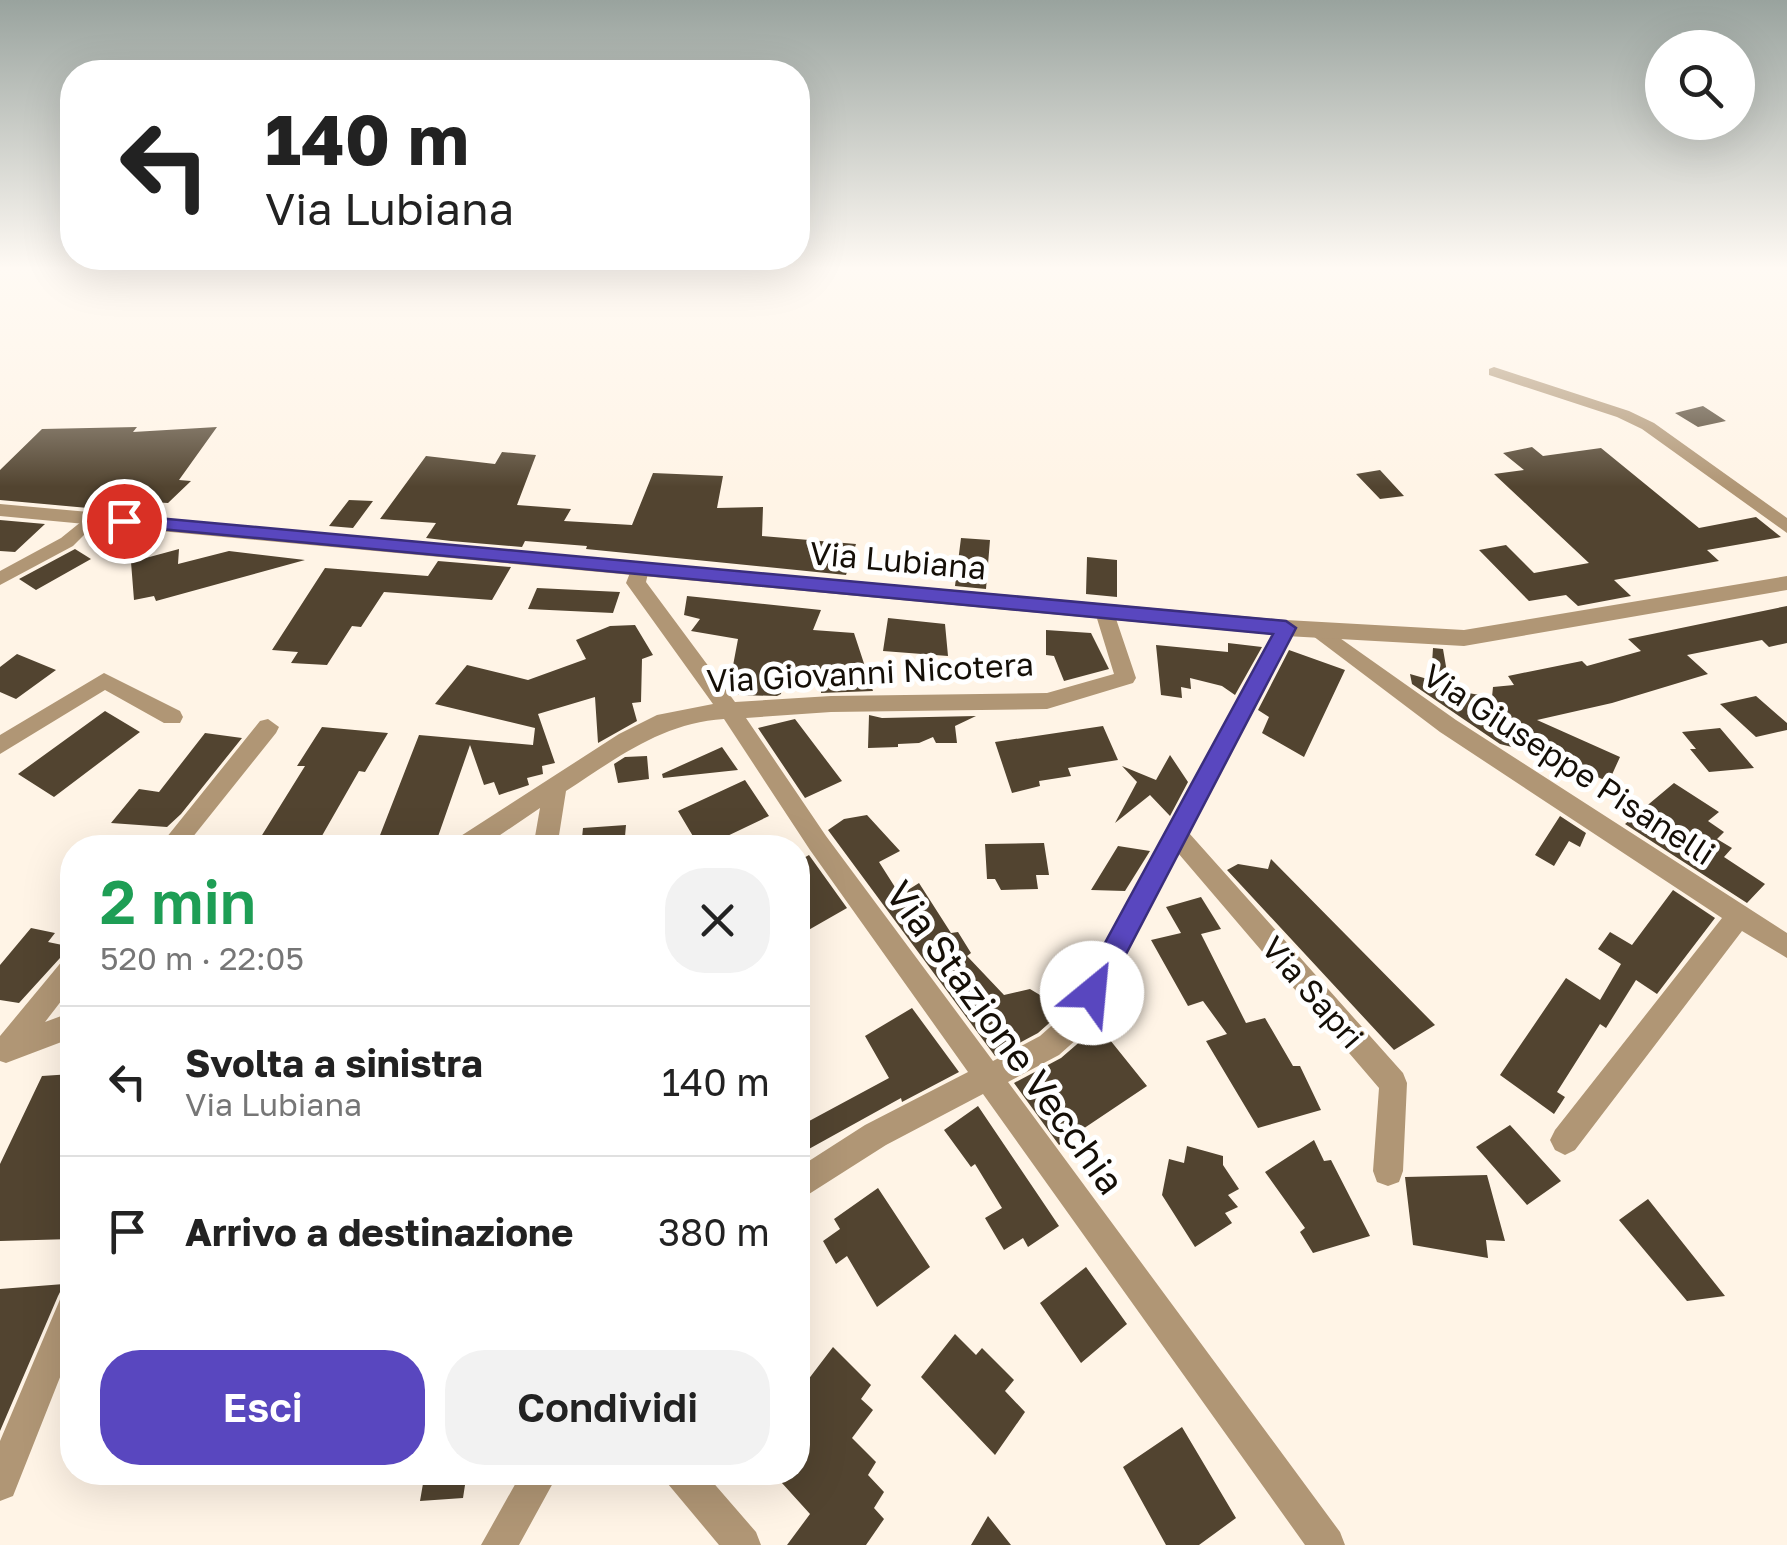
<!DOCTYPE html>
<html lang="it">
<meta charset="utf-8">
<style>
:root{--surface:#fff;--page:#f2f2f2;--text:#222;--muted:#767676;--line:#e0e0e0;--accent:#5947bf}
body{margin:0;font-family:"Golos Text",sans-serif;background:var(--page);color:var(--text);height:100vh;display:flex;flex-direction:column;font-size:38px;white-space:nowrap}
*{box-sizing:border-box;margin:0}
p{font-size:32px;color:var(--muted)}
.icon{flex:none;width:55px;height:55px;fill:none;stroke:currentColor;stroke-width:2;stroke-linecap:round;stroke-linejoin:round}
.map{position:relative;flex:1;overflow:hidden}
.panel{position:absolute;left:60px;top:835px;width:750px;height:650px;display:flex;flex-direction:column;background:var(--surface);border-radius:40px;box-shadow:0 10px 40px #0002}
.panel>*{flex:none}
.top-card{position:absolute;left:60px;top:60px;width:750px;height:210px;border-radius:40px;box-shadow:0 10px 40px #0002;background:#fff;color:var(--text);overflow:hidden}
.buttons{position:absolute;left:1645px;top:30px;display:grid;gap:20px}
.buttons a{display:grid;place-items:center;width:110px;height:110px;border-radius:50%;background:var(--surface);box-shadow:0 10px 40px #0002;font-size:50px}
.pin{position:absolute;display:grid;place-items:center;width:85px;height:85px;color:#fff;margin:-42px;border:5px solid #fff;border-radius:50%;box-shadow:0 2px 10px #0007}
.me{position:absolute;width:110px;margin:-55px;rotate:28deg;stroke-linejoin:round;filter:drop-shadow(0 0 8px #0008)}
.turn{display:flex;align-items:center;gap:35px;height:210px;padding:0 40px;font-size:45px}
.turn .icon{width:130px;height:130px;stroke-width:2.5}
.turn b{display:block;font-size:70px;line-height:85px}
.round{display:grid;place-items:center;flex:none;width:105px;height:105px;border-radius:40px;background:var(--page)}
.headline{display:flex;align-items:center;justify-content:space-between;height:170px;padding:0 40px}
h1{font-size:60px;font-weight:600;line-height:75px;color:#1e9e55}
.primary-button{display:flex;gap:20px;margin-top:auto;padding:20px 40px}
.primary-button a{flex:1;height:115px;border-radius:40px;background:var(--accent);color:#fff;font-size:40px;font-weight:600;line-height:115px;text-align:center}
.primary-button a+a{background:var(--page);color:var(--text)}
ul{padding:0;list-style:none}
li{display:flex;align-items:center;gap:30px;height:150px;padding:0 40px;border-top:2px solid var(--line)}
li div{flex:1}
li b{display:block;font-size:38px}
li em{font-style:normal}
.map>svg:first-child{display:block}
.building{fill:#524430}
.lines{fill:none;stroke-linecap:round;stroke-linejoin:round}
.minor{fill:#b09675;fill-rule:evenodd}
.tertiary{fill:#b09675;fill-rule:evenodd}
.route{fill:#5947bf;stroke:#3a2e7c;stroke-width:2.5}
.labels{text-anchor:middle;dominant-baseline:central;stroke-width:10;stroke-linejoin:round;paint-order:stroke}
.street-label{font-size:32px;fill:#150f07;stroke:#fff}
.near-street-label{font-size:38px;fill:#150f07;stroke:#fff}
</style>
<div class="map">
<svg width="1787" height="1545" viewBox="0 0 1787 1545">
<rect width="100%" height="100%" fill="#fff4e6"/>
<!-- building -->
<path class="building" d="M1703 406 1726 421 1698 427 1675 413Z
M137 427 133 432 217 427 179 480 191 481 168 503 97 499 88 508 0 500V470L42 429Z
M1532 447 1543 456 1601 448 1699 528 1756 517 1781 537 1707 550 1719 561 1614 580 1631 596 1578 606 1566 595 1529 601 1479 550 1506 545 1534 573 1589 563 1494 474 1524 470 1503 453Z
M502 452 536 455 517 505 571 509 564 521 632 525 653 473 723 476 717 508 763 507 762 536 856 544 846 575 586 549 587 546 525 541 522 547 451 541 426 538 436 523 380 519 426 456 495 464Z
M1380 470 1404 496 1380 499 1356 474Z
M349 500 373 501 353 528 329 526Z
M0 520 45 524 15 552 0 551Z
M961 538 990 540 986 589 955 586Z
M75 549 91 559 36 590 19 579Z
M179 549 178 564 229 551 305 560 156 601 154 596 134 600 131 562Z
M1087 557 1117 560V597L1086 594Z
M438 561 511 567 492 600 384 592 361 627 352 626 327 665 291 663 298 652 272 650 325 568 428 576Z
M537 588 620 592 613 613 528 609Z
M687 596 821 610 813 630 854 633 873 691 821 693V670L783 678 781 694 777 696 739 695 729 687 738 639 691 631 700 619 684 615Z
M1787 606V643L1769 647 1762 640 1687 655 1708 674 1612 703 1537 720 1620 757 1610 779H1602L1510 736 1512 747 1500 744 1412 684 1410 674 1431 680 1433 648 1443 649 1450 690 1492 697 1493 687 1514 685 1508 676 1582 661 1587 666 1641 651 1628 639Z
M888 618 945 624 948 656 883 651Z
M635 625 653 655 642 659 641 702 632 703 637 721 598 743 595 697 538 714 555 763 542 766 543 774 527 778 529 785 499 795 494 782 484 785 470 745 434 848H375L419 735 533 745 535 728 435 704 467 665 528 680 586 659 576 640 610 626Z
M1046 630 1091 633 1109 669 1064 681 1054 656 1046 655Z
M1228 643 1262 647 1235 695 1222 686 1190 678 1191 689 1181 687 1182 698 1161 695 1156 645 1228 652Z
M1289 650 1345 670 1304 757 1262 733 1269 717 1258 710Z
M17 654 56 670 16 699 0 692V667Z
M1756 696 1787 723V730L1756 737 1720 704Z
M105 711 140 732 54 797 18 774Z
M869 715 882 718 976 716 955 726 957 743H936L933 737 919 743 898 744V747L868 748Z
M795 719 842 781 805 798 758 728Z
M1103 726 1118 760 1068 768 1071 776 1039 781 1040 786 1012 793 995 742Z
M322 727 388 733 365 772 359 771 315 848H254L305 766H297Z
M1720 728 1754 768 1709 772 1690 749H1696L1682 732Z
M205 733 242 738 181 814 167 827 111 823 139 789 159 792Z
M722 747 738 770 663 778 662 774Z
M1170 755 1188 782 1170 816 1150 795 1115 823 1137 782 1122 766 1156 780Z
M647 756 649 779 618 783 614 764 625 757Z
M745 780 769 816 721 839 724 848H700L678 811Z
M1674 783 1719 812 1708 821 1724 832 1717 839 1732 848 1724 857 1765 884 1747 903 1625 824Z
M867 815 900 851 879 862 900 895 919 883 951 933 958 932 971 953 967 956 1004 995 1030 989 1040 995 1047 986 1064 1010 1038 1033 995 1056 828 830 844 819Z
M1560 816 1586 833 1580 847 1569 841 1554 866 1535 855Z
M626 825 624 848H581L583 828Z
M1044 843 1049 875H1036L1038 889 1001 890 995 879H987L985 844Z
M1118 846 1150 851 1125 891 1091 890Z
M809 855 847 908 798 936V861Z
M1271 859 1435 1025 1394 1050 1227 870 1238 864 1268 869Z
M1673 890 1715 918 1657 994 1636 980 1606 1028 1600 1024 1557 1092 1565 1097 1554 1114 1500 1075 1566 978 1600 1000 1621 964 1598 949 1610 932 1632 945Z
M1201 897 1221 929 1201 934 1246 1023 1265 1018 1293 1066H1300L1321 1110 1258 1128 1206 1041 1227 1034 1203 1001 1188 1006 1151 940 1181 933 1166 907Z
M31 928 55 933 48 942 72 947V952L60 958 19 1003 0 1000V965Z
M912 1008 959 1072 902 1102 901 1098 798 1155V1127L889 1078 865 1036Z
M1102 1030 1147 1086 1059 1145 1014 1083 1061 1058 1090 1033 1094 1038Z
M72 1074V1239L0 1241V1164L42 1076Z
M978 1106 1059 1226 1028 1247 1023 1238 1004 1250 985 1218 1002 1208 975 1164 971 1167 944 1130Z
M1510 1125 1561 1181 1527 1205 1476 1147Z
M1314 1140 1324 1161 1331 1160 1370 1236 1313 1253 1300 1232 1305 1228 1265 1172Z
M1187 1146 1223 1156V1165L1239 1189 1228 1195 1238 1207 1225 1213 1232 1223 1195 1247 1162 1195 1169 1159 1184 1163Z
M1487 1175 1505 1241 1486 1240 1488 1258 1413 1245 1405 1177Z
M878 1188 930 1267 877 1307 847 1256 836 1264 823 1241 840 1229 834 1219Z
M1648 1199 1725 1296 1687 1301 1619 1220Z
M1086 1267 1127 1324 1081 1363 1040 1303Z
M64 1284 58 1296 0 1431V1289Z
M955 1334 976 1355 982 1348 1014 1380 1005 1391 1025 1412 995 1455 921 1377Z
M833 1347 871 1385 861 1399 873 1410 852 1438 876 1462 868 1475 884 1492 874 1508 884 1519 866 1545H787L810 1514 772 1472H798V1393Z
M1182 1427 1236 1518 1199 1545H1166L1123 1467Z
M425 1472H467L463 1498 420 1501Z
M988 1516 1011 1545H971Z"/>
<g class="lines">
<!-- minor -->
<path class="minor" d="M1494 367 1629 411 1654 423 1787 518V533L1642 429 1617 417 1489 375V369Z
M92 513 101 518 73 546 0 585V571L61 538Z
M640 563 649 569 646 582 735 702 831 696 1047 693 1114 674 1095 612 1105 605 1112 607 1136 678 1133 683 1047 709 831 712 746 718 826 836 993 1061 1040 1036 1067 1012 1276 628 1286 621 1293 623 1296 628 1189 833 1403 1073 1407 1083 1403 1171 1399 1182 1388 1186 1377 1182 1373 1171 1379 1088 1178 853 1087 1030 1059 1055 1008 1082 1340 1532 1345 1545H1305L983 1094 886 1145 798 1201V1168L865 1125 968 1072 810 850 724 719C662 723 617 758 566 791L557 848H533L540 808 481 848H449L453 841 619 734 657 715 713 704 626 583 633 565Z
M1320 624 1456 720 1787 933V958L1742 931 1575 1150 1565 1155 1555 1150 1550 1140 1555 1130 1722 918 1440 732 1313 636 1310 631Z
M104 673 180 711 183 717 180 723H164L105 690 0 754V735Z
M268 719 279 727 276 733 184 848H158L260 721Z
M72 956V987L45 1022 72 1012V1038L6 1063 0 1061V1036L63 960Z
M72 1292V1347L13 1496 0 1501V1441L61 1297Z
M522 1472H559L519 1545H481Z
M663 1472H704L756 1532 761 1545H719L668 1484Z"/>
<!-- tertiary -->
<path class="tertiary" d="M0 504 1286 620 1464 630 1787 576V590L1464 646 1286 636 0 516Z"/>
</g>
<!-- sky -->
<linearGradient id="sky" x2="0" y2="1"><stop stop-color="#99a39e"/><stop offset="0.55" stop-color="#fffaf4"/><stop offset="1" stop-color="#fffaf4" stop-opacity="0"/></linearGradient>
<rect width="1787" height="487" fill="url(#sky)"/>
<!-- route -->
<path class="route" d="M124 515 1286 621 1296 628 1101 1002 1092 1006 1082 1002 1078 993 1082 985 1273 634 118 525 115 521Z"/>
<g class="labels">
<!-- street labels -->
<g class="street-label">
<text transform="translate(898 560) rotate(5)">Via Lubiana</text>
<text transform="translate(870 672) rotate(-3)">Via Giovanni Nicotera</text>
<text transform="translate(1569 764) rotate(33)">Via Giuseppe Pisanelli</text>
<text transform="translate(1313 992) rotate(49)">Via Sapri</text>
</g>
<!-- near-street labels -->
<g class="near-street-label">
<text transform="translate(1006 1037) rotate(54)">Via Stazione Vecchia</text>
</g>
</g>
</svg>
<div class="buttons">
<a><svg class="icon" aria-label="search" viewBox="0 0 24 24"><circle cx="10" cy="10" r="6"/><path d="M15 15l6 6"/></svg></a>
</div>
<div class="pin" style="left:124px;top:521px;background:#d93025"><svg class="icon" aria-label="arrive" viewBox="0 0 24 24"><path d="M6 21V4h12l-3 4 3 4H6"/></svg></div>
<svg class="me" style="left:1092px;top:993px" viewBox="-20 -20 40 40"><circle r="19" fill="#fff"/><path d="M0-13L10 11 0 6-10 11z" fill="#5947bf"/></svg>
<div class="top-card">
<div class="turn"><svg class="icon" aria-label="left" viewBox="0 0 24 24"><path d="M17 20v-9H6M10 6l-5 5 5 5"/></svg><div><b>140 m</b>Via Lubiana</div></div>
</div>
<section class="panel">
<div class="headline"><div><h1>2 min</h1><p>520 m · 22:05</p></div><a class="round"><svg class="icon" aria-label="close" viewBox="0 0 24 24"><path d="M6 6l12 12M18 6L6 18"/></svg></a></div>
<ul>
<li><svg class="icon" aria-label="left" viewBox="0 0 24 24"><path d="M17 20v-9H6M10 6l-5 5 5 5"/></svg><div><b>Svolta a sinistra</b><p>Via Lubiana</p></div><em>140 m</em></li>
<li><svg class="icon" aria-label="arrive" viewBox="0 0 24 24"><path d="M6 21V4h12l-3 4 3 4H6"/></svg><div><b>Arrivo a destinazione</b></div><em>380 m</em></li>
</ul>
<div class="primary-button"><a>Esci</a><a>Condividi</a></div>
</section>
</div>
